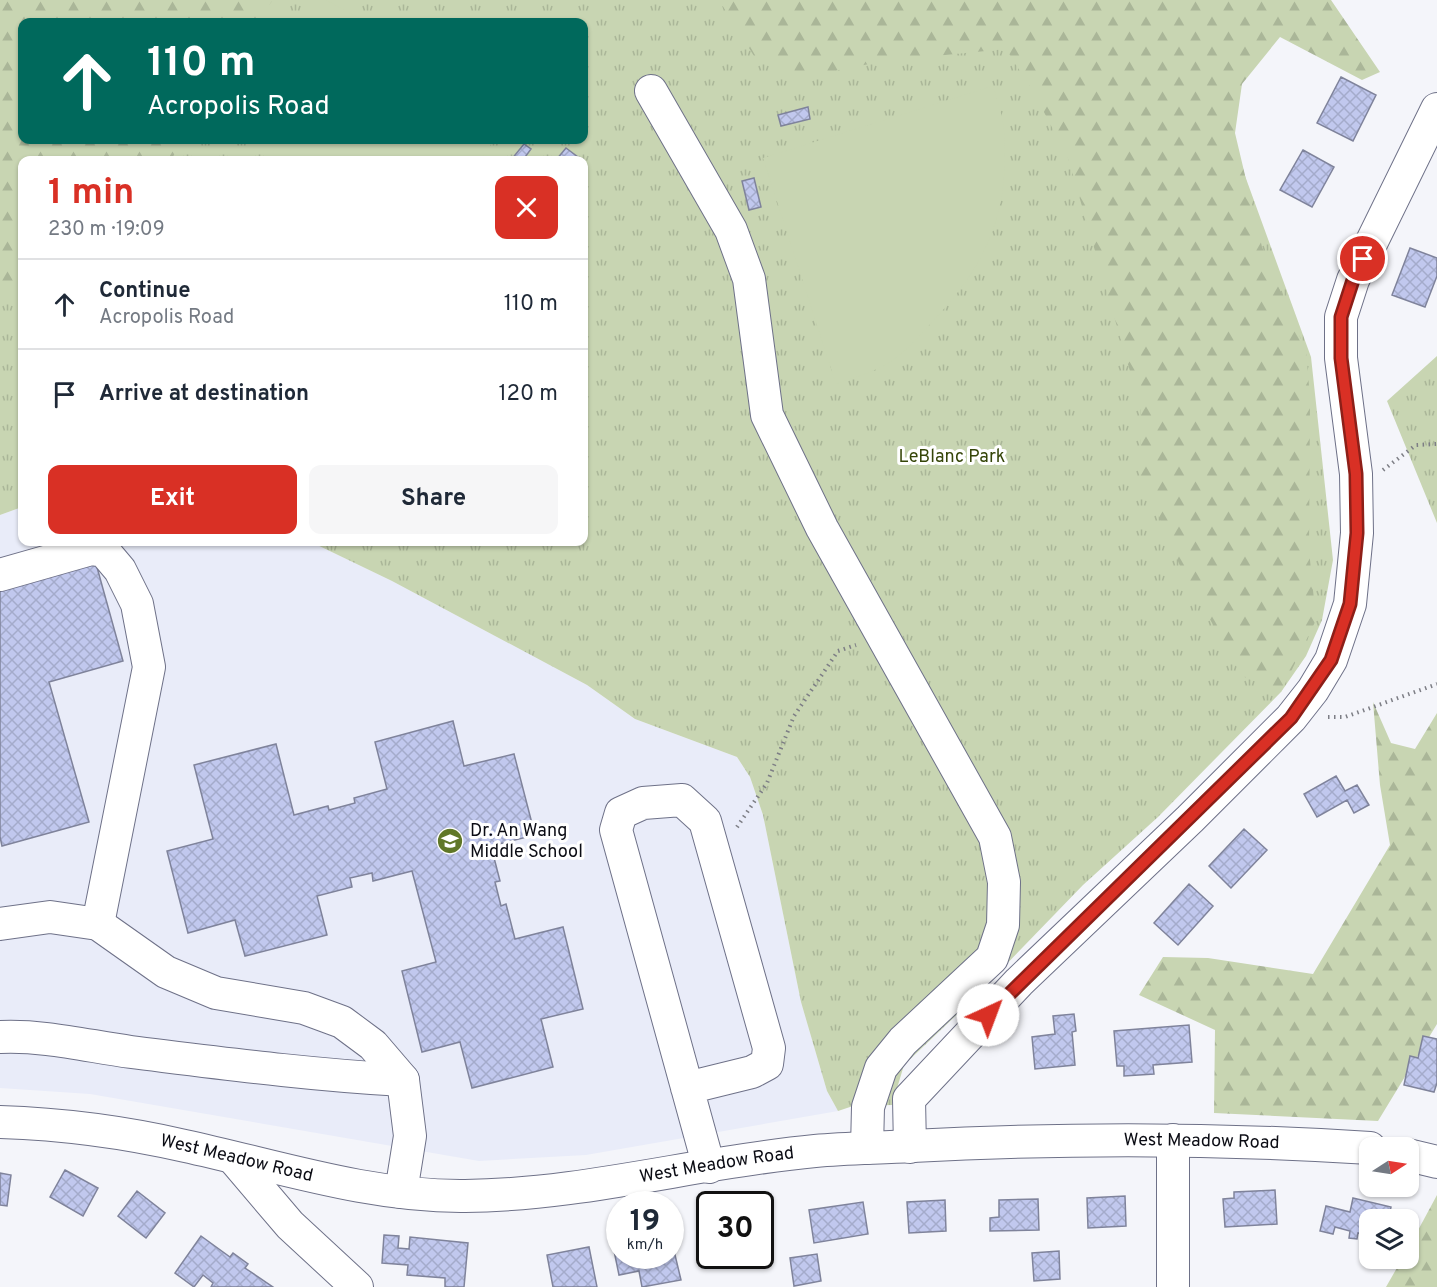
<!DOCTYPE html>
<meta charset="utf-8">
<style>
:root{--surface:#fff;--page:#f6f6f7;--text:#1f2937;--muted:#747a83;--line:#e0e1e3;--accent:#d93025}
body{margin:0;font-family:Overpass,sans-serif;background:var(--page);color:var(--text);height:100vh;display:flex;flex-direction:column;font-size:22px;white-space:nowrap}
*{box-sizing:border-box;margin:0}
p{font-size:20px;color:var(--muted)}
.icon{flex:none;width:33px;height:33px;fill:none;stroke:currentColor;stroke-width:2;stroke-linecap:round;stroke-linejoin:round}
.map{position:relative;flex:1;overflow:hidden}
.panel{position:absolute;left:18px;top:156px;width:570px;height:390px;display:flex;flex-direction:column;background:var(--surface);border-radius:12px;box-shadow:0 2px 4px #0004}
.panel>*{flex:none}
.banner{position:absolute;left:18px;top:18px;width:570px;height:126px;border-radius:12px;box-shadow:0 2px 4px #0004;background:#00695c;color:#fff;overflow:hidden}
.needle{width:39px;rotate:78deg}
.controls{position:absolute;left:1359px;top:1137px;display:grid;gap:12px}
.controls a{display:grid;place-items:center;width:60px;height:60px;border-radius:12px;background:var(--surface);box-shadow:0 2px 4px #0004;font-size:30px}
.speed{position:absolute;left:606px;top:1191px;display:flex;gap:12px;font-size:30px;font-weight:700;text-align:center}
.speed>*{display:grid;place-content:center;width:78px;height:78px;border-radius:50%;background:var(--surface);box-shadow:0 2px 4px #0004;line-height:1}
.speed small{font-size:15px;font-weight:400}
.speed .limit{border:3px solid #111;border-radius:9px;background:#fff;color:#111}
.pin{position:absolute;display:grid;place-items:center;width:51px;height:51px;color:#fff;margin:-26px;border:3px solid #fff;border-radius:50%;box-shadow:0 2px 6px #0007}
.me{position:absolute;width:66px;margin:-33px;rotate:43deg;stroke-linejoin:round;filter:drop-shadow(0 0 4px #0008)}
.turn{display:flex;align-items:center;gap:21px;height:126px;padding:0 30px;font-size:27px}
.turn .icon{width:78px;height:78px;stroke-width:2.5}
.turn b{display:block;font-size:42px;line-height:51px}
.round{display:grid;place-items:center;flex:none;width:63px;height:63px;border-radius:12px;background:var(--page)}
.overview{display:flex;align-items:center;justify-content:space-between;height:102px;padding:0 30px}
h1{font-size:36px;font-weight:700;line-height:45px;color:var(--accent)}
.action{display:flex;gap:12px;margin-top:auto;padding:12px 30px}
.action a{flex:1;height:69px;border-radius:12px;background:var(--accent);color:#fff;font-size:24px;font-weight:700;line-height:69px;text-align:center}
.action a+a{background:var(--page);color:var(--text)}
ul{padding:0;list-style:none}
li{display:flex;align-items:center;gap:18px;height:90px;padding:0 30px;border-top:2px solid var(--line)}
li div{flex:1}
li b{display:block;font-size:22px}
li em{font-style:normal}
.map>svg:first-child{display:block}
.built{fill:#e9ecf9}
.grass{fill:url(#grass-tufts);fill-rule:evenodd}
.forest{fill:url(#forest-firs)}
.pitch{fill:#c8d5b2}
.building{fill:url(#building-cross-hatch);stroke:#7f839b;stroke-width:1.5}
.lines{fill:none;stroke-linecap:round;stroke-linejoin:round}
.minor-casing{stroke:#6e7188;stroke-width:34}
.path{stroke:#7d7e85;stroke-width:4;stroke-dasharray:1.5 4.5;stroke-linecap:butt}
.minor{stroke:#fff;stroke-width:32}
.route-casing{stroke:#8d1f18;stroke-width:15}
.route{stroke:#d93025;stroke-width:10}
.labels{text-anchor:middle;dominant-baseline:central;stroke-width:6;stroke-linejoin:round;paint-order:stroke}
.park-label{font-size:18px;fill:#354508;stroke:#fff}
.poi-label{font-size:18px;fill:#0b0c14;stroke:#fff;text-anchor:start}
.street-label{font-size:18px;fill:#0b0c14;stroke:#fff}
</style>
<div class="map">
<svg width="1437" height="1287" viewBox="0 0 1437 1287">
<defs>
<pattern id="grass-tufts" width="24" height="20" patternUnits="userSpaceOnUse" patternTransform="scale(1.5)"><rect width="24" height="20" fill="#c8d5b2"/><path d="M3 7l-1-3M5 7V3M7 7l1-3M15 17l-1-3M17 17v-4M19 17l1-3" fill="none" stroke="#aab698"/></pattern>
<pattern id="forest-firs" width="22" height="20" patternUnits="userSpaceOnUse" patternTransform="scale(1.5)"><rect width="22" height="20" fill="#c8d5b2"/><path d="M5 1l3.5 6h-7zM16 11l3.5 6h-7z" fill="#aab698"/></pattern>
<pattern id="building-cross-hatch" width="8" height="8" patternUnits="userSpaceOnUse" patternTransform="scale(1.5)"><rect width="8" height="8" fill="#c1c8ee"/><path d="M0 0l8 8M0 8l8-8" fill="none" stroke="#a4abcb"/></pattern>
</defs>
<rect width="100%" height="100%" fill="#f4f5fa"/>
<!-- built -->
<path class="built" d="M22 507V542H311L392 581 587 685 635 719 737 757 750 777 763 815 801 1002 827 1091 838 1111 586 1155 479 1161 90 1094 0 1088V515Z"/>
<!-- grass -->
<path class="grass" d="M0 0H1181L1311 357 1333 560 1322 620 1306 656 1281 692 1158 817 1083 885 966 1006 904 1065 892 1105 853 1106 838 1111 827 1091 801 1002 763 815 750 777 737 757 635 719 587 685 392 581 311 542H584V160H22V507L0 515ZM22 22H584V140H22Z
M1437 356V523L1387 401Z"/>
<!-- forest -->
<path class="forest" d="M0 0H273L255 22H22V140H186L170 160H22V288L0 302Z
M719 0H1331L1380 72 1362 80 1280 37 1242 84 1235 133 1262 247 1306 351 1310 398 1309 550 1316 620 1281 692 1242 676 1181 568 1140 474 1141 409 1068 158 1034 93 1006 49 884 61 809 76 754 56Z
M1373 702 1391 743 1415 749 1437 713V1024L1378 1121 1214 1113 1215 1030 1139 995 1163 957 1208 958 1313 974 1390 845 1380 785Z
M1437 1195V1287H1386L1402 1259 1408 1258 1409 1247Z"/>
<!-- pitch -->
<path class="pitch" d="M313 0H326L366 22H302Z
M993 86C997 100 1003 116 1004 131 1010 211 988 263 933 321 920 335 904 354 887 364 871 373 852 378 836 384L763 158Z
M272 140H494L480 160H274Z"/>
<!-- building -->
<path class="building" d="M1341 77 1376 95 1353 141 1317 123Z
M808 107 810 119 781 126 778 115Z
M524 144 531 149 523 160H511Z
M566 148 582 160H556Z
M1303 150 1334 167 1312 207 1280 190Z
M754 178 761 207 749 210 742 181Z
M1410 248 1437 258V276L1425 307 1392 295Z
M95 560 123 661 49 682 89 822 2 846 0 837V587Z
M453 721 464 766 514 754 535 835 491 846 500 881 495 882 501 906 506 904 515 939 563 927 583 1009 541 1019 553 1067 472 1088 460 1042 422 1052 402 971 436 962 412 871 373 881 372 873 350 878 352 887 317 896 327 935 245 956 235 920 188 933 167 851 213 839 194 765 276 744 294 815 328 806 329 810 355 803 354 798 387 789 375 742Z
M1336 776 1345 791 1357 785 1369 805 1354 813 1347 800 1317 817 1304 794Z
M1244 829 1267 850 1231 888 1209 866Z
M1189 884 1213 906 1178 945 1154 923Z
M1074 1014 1076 1031 1072 1032 1075 1065 1035 1069 1032 1037 1055 1034 1053 1016Z
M1189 1025 1192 1062 1153 1065 1154 1074 1124 1076V1066H1117L1114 1031Z
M1423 1036 1437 1039V1083L1434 1092 1404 1085 1410 1056 1418 1058Z
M65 1170 98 1188 83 1216 50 1197Z
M0 1173 11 1175 7 1206 0 1205Z
M1275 1190 1277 1224 1225 1227 1223 1199 1234 1198V1192Z
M137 1191 165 1213 146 1238 118 1216Z
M1125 1196 1126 1226 1088 1228 1087 1198Z
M1353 1198 1391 1207 1388 1220H1370V1236L1358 1233 1357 1239 1349 1238 1350 1231 1335 1227 1333 1234 1320 1231 1326 1206 1350 1212Z
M1038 1199 1039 1230 990 1231V1218L999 1217V1200Z
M945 1200 946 1231 909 1233 907 1202Z
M863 1202 868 1234 814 1243 809 1210Z
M670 1234 681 1280 642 1287 639 1271 619 1275 613 1246 620 1245V1256H670Z
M384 1235 399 1236 398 1248 409 1249 410 1237 468 1243 464 1287H445V1278L407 1275 408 1265 382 1263Z
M201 1236 230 1257 233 1253 248 1264 245 1268 273 1287H211L213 1283 203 1275 194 1287 175 1273Z
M589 1247 597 1287H553L547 1255Z
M1059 1251 1060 1279 1034 1281 1032 1253Z
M817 1254 821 1281 794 1286 790 1258Z"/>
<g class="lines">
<!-- minor casing -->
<g class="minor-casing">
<g id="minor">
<path d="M651 91 731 230 749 279 767 415 822 528 995 837 1004 882 1003 925 992 958 903 1041 881 1068 868 1107 867 1148"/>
<path d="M0 575 91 549 104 551 120 570 137 604 149 667 98 924"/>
<path d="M0 924 50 917 98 924 166 972 216 993 304 1008 342 1022 373 1045 403 1080 410 1136 401 1192"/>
<path d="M0 1037C45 1035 87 1046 131 1052 221 1063 311 1075 403 1080"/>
<path d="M687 1088 752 1072 767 1064 769 1048 705 821 682 800 643 803 621 813 616 830 709 1167"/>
<path id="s1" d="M0 1122C62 1124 124 1132 185 1146 277 1166 370 1197 465 1196 583 1195 697 1162 815 1151 847 1148 880 1148 912 1146 1065 1138 1217 1138 1370 1148"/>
<path d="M1173 1140V1287"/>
<path d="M910 1147 909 1099 1019 982 1190 819 1291 718 1313 690 1331 660 1350 604 1357 533 1356 474 1341 358V317L1353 280 1437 109"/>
<path d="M1408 1155 1437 1162"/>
<path d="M233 1158 290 1225 357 1287"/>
</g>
</g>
<!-- path -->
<path class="path" d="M1383 470 1416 445 1437 444
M1328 717H1345L1437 684
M737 827 767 783 794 716 838 651 856 645"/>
<!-- minor -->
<use href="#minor" class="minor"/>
</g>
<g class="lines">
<!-- route casing -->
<g class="route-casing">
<path id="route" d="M988 1015 1291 718 1331 660 1350 604 1357 533 1356 474 1341 358V317L1353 280 1363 259"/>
</g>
<!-- route -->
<use href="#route" class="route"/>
</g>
<!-- icons -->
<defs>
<g id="school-disc" transform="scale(1.35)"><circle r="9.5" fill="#607728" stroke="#fff"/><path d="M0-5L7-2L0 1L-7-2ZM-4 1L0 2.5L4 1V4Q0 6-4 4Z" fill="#fff"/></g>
</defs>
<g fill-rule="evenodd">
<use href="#school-disc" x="450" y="841"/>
</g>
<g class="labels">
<!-- park labels -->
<g class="park-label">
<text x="952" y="457">LeBlanc Park</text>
</g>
<!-- poi labels -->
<g class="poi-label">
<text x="470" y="831">Dr. An Wang<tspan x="470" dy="21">Middle School</tspan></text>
</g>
<!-- street labels -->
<g class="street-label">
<text stroke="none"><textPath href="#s1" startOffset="1212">West Meadow Road</textPath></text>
<text stroke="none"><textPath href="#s1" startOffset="240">West Meadow Road</textPath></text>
<text stroke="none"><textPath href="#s1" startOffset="726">West Meadow Road</textPath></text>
</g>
</g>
</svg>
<div class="controls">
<a><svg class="needle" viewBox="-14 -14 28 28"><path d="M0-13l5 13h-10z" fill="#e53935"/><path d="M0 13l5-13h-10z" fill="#747a83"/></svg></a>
<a><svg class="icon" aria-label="layers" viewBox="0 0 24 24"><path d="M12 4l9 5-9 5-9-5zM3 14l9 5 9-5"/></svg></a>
</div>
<div class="speed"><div>19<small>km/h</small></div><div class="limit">30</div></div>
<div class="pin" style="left:1363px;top:259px;background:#d93025"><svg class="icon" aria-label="arrive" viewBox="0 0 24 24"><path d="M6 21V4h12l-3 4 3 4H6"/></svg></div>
<svg class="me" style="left:988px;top:1015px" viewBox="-20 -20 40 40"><circle r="19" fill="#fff"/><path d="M0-13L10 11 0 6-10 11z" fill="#d93025"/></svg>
<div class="banner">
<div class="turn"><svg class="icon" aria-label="ahead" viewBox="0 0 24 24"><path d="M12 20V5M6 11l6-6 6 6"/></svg><div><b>110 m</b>Acropolis Road</div></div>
</div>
<section class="panel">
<div class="overview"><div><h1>1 min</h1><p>230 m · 19:09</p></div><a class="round" style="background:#d93025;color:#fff"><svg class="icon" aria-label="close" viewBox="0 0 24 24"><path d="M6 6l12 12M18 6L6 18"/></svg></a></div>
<ul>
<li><svg class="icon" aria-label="ahead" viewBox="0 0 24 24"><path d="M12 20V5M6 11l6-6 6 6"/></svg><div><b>Continue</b><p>Acropolis Road</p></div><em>110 m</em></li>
<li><svg class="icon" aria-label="arrive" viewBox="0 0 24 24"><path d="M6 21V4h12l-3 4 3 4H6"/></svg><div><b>Arrive at destination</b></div><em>120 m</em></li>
</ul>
<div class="action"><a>Exit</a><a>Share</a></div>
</section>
</div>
